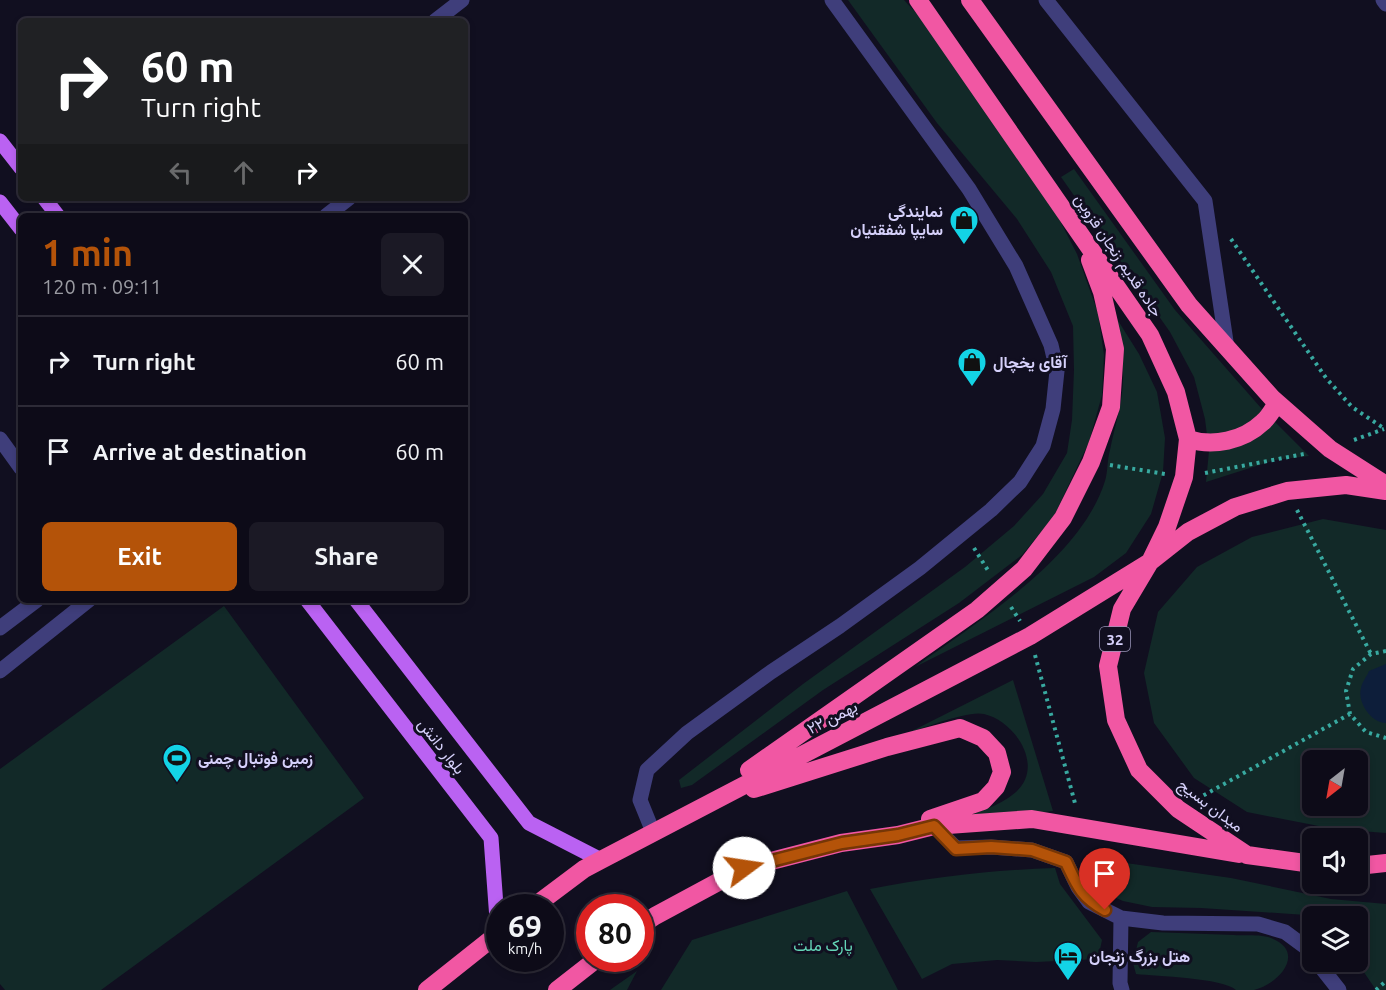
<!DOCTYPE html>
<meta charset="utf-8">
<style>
:root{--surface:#0d0b18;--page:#1b1925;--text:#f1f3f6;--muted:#9a9ba2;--line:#2d2b37;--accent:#b45309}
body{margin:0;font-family:Ubuntu,Vazirmatn,sans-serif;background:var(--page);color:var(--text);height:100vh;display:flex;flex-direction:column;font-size:22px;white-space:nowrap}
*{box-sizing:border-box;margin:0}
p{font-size:20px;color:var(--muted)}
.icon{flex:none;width:33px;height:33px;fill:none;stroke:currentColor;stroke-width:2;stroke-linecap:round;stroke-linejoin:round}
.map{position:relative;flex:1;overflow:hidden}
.side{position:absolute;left:18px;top:213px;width:450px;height:390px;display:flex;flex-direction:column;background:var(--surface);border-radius:9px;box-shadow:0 3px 9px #0003,0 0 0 2px var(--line)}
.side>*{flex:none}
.guide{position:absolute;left:18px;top:18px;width:450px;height:183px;border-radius:9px;box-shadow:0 3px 9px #0003,0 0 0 2px var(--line);background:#202124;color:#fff;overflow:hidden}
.needle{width:39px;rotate:211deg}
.buttons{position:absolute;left:1302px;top:750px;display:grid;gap:12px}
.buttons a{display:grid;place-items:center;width:66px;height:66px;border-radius:9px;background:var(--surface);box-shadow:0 3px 9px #0003,0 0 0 2px var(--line);font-size:30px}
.speed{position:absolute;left:486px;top:894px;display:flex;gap:12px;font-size:30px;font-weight:700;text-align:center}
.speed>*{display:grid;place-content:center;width:78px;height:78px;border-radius:50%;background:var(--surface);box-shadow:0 3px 9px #0003,0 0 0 2px var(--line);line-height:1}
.speed small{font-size:15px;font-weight:400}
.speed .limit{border:9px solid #d22;background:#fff;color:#111}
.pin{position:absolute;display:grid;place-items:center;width:51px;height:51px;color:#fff;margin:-62px -26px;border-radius:50% 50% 50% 0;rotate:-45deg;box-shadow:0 0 6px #0007}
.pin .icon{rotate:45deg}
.me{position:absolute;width:66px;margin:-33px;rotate:76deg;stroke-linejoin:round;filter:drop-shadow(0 0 4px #0008)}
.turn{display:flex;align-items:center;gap:21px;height:126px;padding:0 24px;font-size:27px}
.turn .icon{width:78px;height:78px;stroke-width:2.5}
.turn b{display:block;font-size:42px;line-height:51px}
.lanes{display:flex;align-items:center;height:57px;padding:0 24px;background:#0003;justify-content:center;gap:30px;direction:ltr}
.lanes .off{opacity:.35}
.round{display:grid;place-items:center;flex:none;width:63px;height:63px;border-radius:9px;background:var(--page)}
.overview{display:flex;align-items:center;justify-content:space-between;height:102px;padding:0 24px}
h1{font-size:36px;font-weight:700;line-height:45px;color:var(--accent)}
.button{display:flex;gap:12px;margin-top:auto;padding:12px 24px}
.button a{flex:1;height:69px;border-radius:9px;background:var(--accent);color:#fff;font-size:24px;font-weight:700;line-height:69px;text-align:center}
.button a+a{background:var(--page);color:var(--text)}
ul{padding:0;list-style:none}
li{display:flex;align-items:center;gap:18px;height:90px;padding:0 24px;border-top:2px solid var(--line)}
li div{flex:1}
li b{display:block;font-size:22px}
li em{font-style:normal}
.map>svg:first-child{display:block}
.green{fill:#122928;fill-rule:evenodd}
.water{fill:#0d1e3a}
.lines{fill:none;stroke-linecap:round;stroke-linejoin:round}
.path{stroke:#38a9a0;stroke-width:4;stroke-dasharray:3 4.5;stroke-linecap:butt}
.minor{stroke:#3f3e7b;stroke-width:15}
.major{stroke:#ba62f2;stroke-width:15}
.highway{stroke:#f157a3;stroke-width:18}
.route-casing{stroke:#753606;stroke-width:15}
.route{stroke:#b45309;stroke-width:10}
.labels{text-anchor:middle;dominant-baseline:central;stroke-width:6;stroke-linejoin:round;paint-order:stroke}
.shield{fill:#110f20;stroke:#9b97b9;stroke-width:1.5}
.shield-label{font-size:15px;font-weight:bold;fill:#d6d1fb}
.poi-label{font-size:16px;font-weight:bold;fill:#d6d1fb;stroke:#110f20;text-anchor:start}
.street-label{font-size:16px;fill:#d6d1fb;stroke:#110f20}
.park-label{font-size:16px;fill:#64d5b7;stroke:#110f20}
</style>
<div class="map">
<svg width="1386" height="990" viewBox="0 0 1386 990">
<rect width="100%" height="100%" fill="#110f20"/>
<!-- green -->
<path class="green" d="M848 0H904L919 16 1055 211 1077 254 1098 313 1104 355 1102 395 1089 442 1054 516 1022 555 959 603 823 690 692 785 681 788 679 780 803 684 965 567 1014 526 1043 494 1067 453 1072 420 1074 370 1073 326 1051 272 1017 219 937 123Z
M1074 169 1175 310 1261 408 1309 456 1275 460 1206 482 1209 451 1205 419 1194 377 1170 332 1061 177Z
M1117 319 1139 354 1157 392 1165 438 1163 472 1151 514 1126 553 1094 577 915 667C979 620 1080 560 1105 481 1108 471 1107 460 1110 450 1115 425 1124 399 1123 373 1123 355 1119 337 1117 319Z
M1323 519 1386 530V833L1334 829 1247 812 1194 778 1154 723 1144 673 1158 612 1197 567 1252 537ZM1312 760H1358V806H1312Z
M224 606 364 798 101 990H5L0 984V769Z
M1013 680 1053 811 953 821C974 813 999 807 1016 792 1045 766 1015 721 984 714 968 710 924 728 908 733Z
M1119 862 1231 878 1331 899 1386 904V990H1376L1357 962 1358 916H1312V919L1306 915 1201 908 1152 907 1123 901 1100 891 1098 875 1104 866Z
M1055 868 1060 884 1102 940 1098 959 1036 962 997 960 952 964 922 979 870 889C933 877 991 870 1055 868Z
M847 891 898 990H661L692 940Z
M1151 932C1179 933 1206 934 1234 935 1245 936 1260 934 1271 938 1307 952 1279 984 1254 990 1249 990 1241 990 1236 990 1223 978 1156 976 1136 974L1133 963 1138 942Z
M637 971 627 990H610Z"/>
<!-- water -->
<path class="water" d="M1386 664V723C1371 723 1357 702 1361 688 1362 682 1367 676 1369 671Z"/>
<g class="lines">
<!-- path -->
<path class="path" d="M1231 239 1326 378 1352 407 1385 429
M1354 440 1384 429
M1110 465 1165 474
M1205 473 1304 454
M1297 510 1371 654
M974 548 989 572
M1011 607 1020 621
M1386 651 1371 654 1353 669 1346 691 1350 714 1366 732 1386 738
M1035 655 1076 807
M1197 799 1350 714
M1376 990 1386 981"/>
<!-- minor -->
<path class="minor" d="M1046 0 1205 201 1227 348
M1383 0 1386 4
M435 21 462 0
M326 216 349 198
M0 439 21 468
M0 628 37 600
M0 671 89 600
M934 826 956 848 991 847 1032 850 1066 862 1078 887 1089 902 1121 918 1163 923 1258 924 1285 932 1308 949 1312 956
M653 832 640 800 647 770 687 733 771 672 840 626 920 568 991 510 1020 482 1043 446 1053 409 1057 371 1051 345 1016 266 969 189 832 0
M1121 918 1120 983 1122 990
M1317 962 1339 990"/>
<!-- major -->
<path class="major" d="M0 141 21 168
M44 198 58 216
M0 202 21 229
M307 600 491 838 498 933
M356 600 529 823 601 860"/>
<!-- highway -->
<path class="highway" d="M970 0 1189 305 1272 398 1330 449 1386 485
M1188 439C1213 447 1243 441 1263 422 1269 417 1273 409 1277 403
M749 770 977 610 1024 569 1063 518 1091 462 1111 407 1115 349 1102 292 1090 260
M754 789 887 747 960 728 983 738 997 753 1002 772 996 787 983 801 930 819
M1312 864 1247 855 1178 809 1139 770 1116 720 1108 666 1122 609 1150 562 1188 532 1235 507 1287 491 1346 485 1386 491
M1358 866 1386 863
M532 908 584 869 601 860 1030 636 1150 562 1167 527 1184 477 1188 439 1176 392 1150 335 918 0
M640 926 655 916 744 868 841 843 898 835 934 826 1032 819 1239 854
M427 990 500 932
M557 990 598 958"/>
</g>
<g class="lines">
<!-- route casing -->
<g class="route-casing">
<path id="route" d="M744 868 842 843 898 835 934 826 956 849 991 847 1032 850 1066 862C1077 885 1081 897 1105 910"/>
</g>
<!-- route -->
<use href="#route" class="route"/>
</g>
<!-- icons -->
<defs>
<g id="shop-pin" transform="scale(1.5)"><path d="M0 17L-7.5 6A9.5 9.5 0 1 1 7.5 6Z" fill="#13d3e6" stroke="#110f20"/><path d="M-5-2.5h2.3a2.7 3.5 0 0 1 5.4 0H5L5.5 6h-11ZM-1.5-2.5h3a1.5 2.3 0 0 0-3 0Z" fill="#111"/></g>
<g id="stadium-pin" transform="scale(1.5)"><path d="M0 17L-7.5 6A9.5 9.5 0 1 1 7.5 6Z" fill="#13d3e6" stroke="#110f20"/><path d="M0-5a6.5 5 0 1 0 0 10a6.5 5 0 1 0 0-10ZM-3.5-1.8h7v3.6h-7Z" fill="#111"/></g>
<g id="hotel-pin" transform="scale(1.5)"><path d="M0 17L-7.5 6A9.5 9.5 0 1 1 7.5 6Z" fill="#13d3e6" stroke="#110f20"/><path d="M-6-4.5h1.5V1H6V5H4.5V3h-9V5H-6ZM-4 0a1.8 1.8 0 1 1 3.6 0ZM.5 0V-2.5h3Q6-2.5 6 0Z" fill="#111"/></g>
</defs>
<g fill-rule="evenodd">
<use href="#shop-pin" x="964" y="220"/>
<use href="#shop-pin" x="972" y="362"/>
<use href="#stadium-pin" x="177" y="758"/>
<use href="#hotel-pin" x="1068" y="956"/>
</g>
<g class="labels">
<!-- shield labels -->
<rect class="shield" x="1100" y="627" width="30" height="24" rx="4.5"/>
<g class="shield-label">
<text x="1115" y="639">32</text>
</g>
<!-- poi labels -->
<g class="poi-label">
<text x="943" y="211" text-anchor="end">نمایندگی<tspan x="943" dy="18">سایپا شفقتیان</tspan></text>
<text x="993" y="362">آقای یخچال</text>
<text x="198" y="758">زمین فوتبال چمنی</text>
<text x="1089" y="956">هتل بزرگ زنجان</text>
</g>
<!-- street labels -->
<g class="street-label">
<text transform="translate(1119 255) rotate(56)">جاده قدیم زنجان قزوین</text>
<text transform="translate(832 717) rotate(-27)">۲۲ بهمن</text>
<text transform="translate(442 746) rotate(52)">بلوار دانش</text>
<text transform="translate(1211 805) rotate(37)">میدان بسیج</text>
</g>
<!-- park labels -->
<g class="park-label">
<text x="823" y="945">پارک ملت</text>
</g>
</g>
</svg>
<div class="buttons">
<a><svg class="needle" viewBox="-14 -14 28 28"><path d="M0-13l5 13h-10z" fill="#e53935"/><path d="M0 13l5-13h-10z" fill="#9a9ba2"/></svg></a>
<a><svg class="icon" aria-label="sound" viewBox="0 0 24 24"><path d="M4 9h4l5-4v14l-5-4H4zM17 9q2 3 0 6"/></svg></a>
<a><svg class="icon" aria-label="layers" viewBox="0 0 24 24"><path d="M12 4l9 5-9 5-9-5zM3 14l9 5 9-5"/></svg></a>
</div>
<div class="speed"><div>69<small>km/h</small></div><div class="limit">80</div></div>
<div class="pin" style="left:1105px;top:910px;background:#d93025"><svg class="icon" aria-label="arrive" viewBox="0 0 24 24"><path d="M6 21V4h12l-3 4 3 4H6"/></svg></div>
<svg class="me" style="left:744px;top:868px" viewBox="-20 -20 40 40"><circle r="19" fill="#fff"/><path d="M0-13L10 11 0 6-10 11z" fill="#b45309"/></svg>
<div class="guide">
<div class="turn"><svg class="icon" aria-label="right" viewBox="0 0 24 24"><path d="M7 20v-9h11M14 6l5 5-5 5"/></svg><div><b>60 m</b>Turn right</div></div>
<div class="lanes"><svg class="icon off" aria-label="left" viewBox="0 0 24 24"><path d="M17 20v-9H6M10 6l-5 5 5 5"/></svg><svg class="icon off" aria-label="ahead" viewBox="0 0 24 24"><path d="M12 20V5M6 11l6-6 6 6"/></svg><svg class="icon" aria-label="right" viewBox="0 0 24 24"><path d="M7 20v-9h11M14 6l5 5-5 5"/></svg></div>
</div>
<section class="side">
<div class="overview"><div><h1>1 min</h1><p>120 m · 09:11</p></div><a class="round"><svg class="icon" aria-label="close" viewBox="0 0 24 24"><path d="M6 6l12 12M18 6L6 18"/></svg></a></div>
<ul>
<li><svg class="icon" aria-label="right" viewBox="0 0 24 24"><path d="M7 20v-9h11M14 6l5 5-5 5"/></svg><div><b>Turn right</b></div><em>60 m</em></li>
<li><svg class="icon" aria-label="arrive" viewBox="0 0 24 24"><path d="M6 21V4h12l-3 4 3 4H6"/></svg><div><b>Arrive at destination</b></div><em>60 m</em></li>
</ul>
<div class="button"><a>Exit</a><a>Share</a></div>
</section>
</div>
